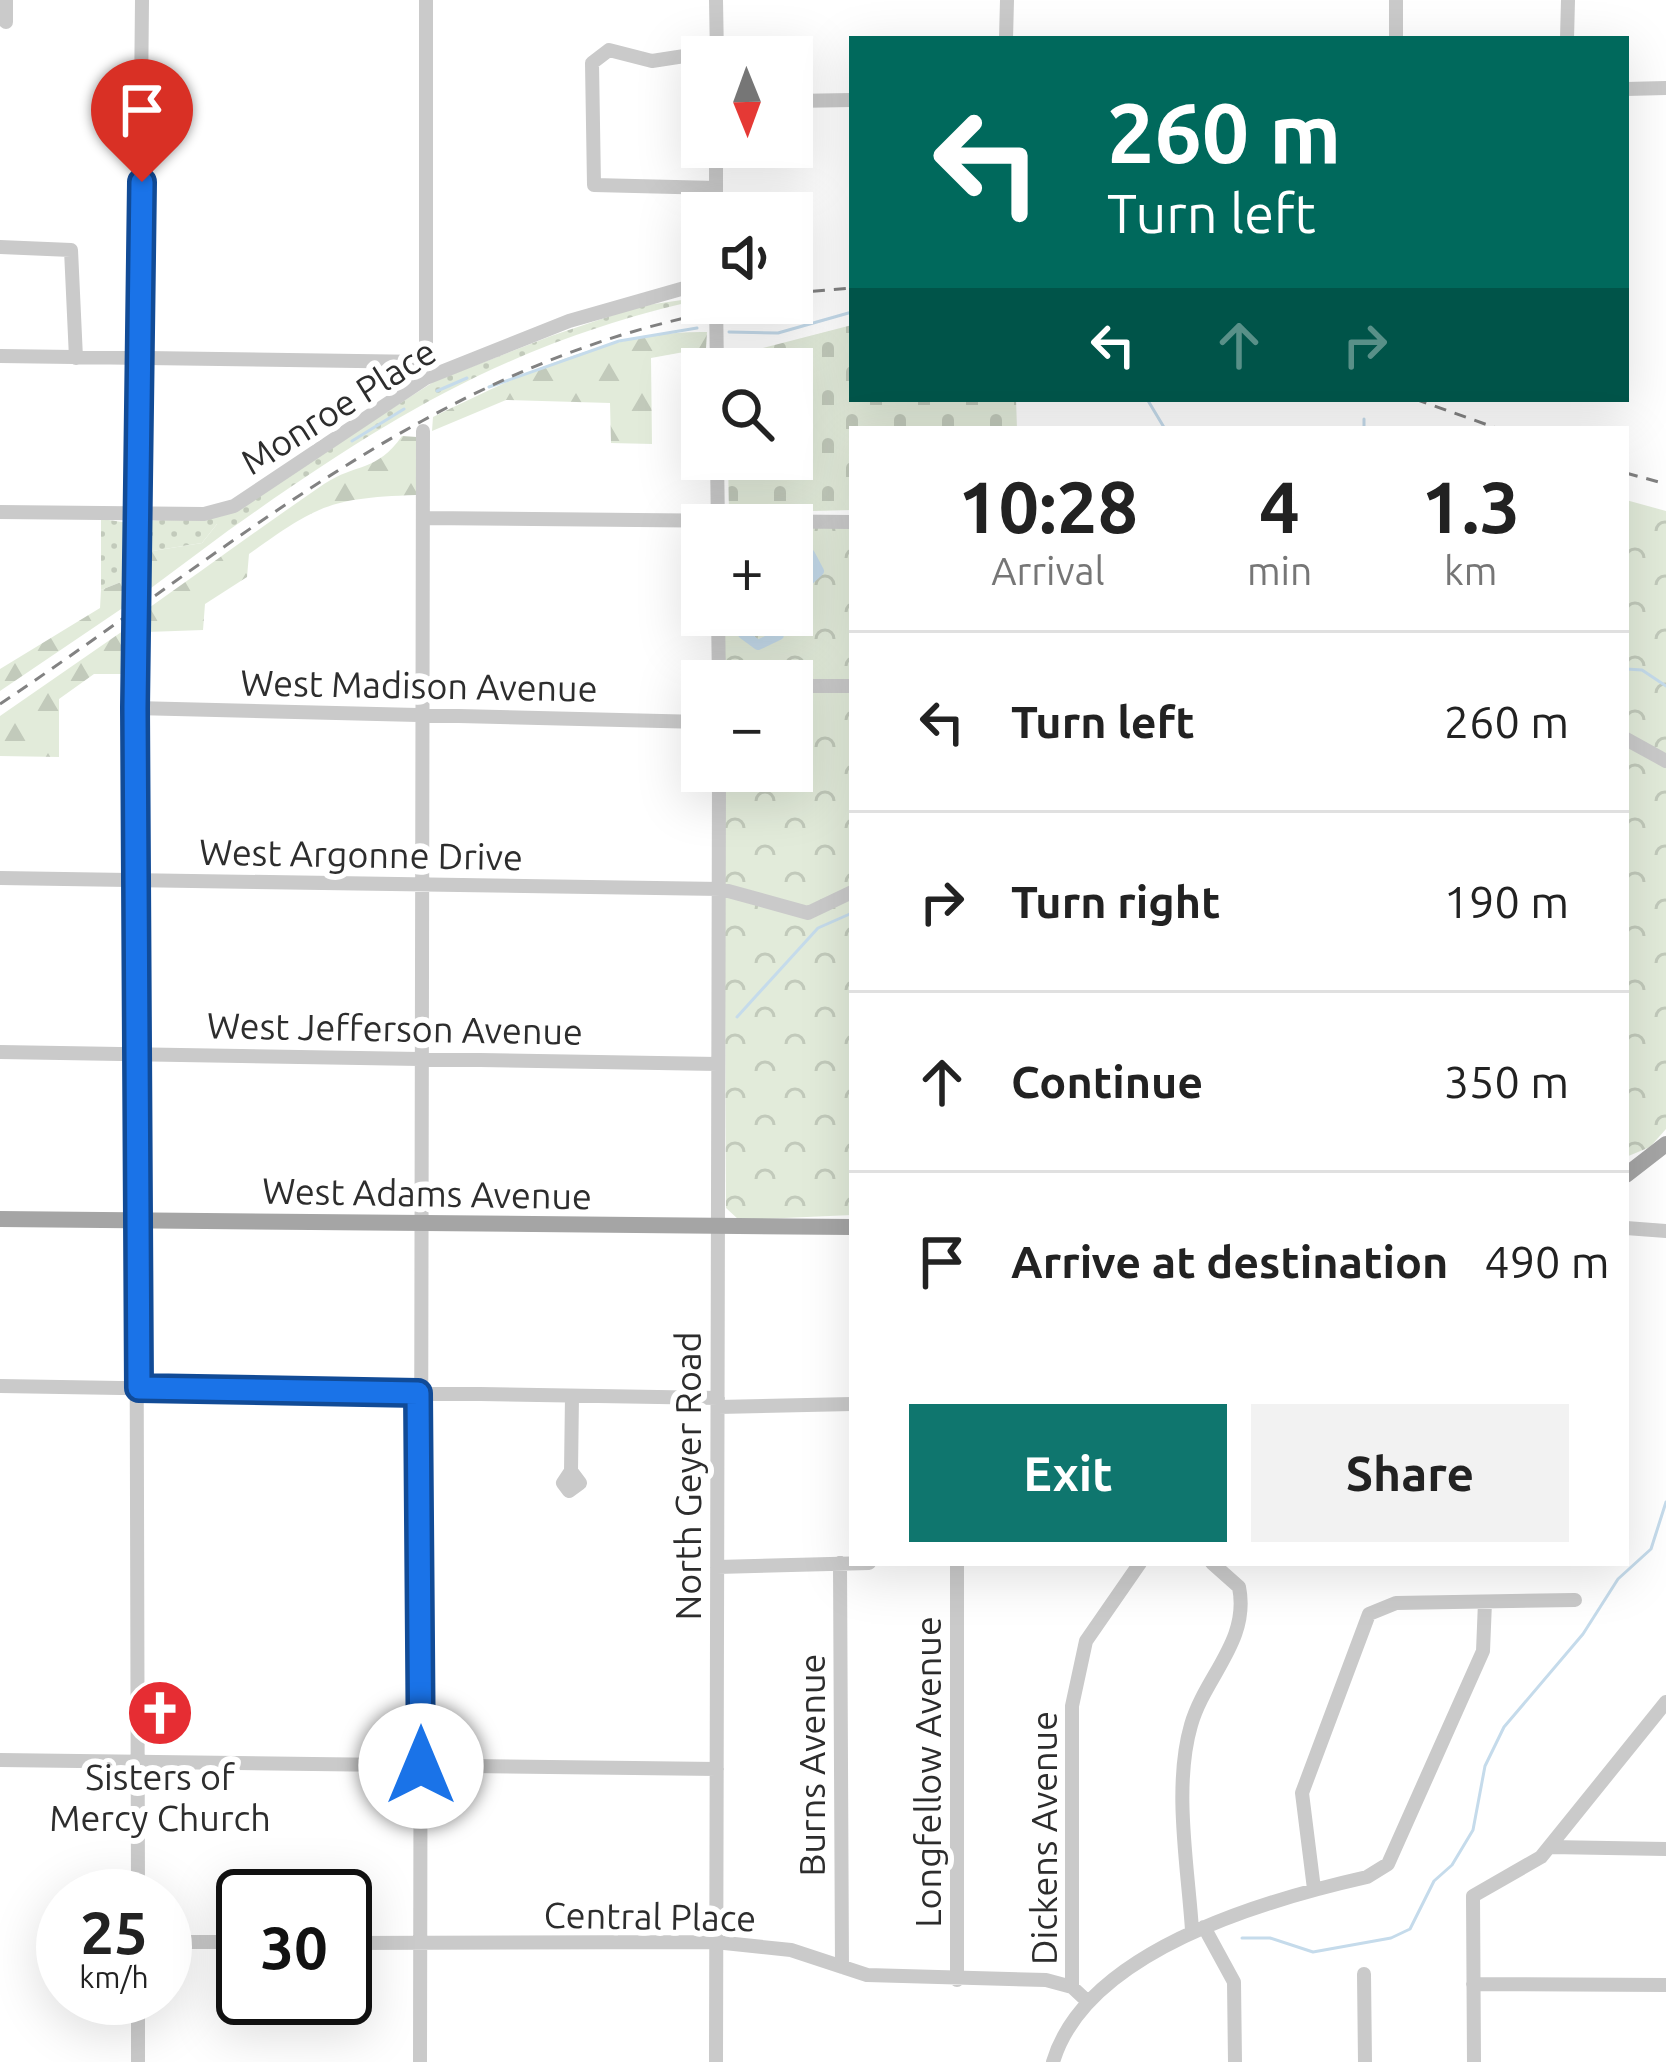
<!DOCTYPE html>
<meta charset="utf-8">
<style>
:root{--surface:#fff;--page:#f2f2f2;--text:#222;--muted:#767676;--line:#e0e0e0;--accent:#0f766e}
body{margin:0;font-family:Ubuntu,sans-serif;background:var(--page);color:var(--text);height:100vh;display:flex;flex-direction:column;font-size:45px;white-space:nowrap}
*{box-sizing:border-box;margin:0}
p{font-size:39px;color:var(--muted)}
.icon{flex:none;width:66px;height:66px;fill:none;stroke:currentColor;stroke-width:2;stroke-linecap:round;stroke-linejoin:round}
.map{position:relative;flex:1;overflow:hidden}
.details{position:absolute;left:849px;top:426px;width:780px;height:1140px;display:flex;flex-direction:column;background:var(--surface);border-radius:0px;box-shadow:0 12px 48px #0002}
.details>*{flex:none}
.banner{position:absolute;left:849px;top:36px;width:780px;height:366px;border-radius:0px;box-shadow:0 12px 48px #0002;background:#00695c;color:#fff;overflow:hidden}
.needle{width:78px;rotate:179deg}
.fabs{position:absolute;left:681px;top:36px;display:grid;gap:24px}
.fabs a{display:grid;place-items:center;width:132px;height:132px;border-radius:0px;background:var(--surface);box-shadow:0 12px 48px #0002;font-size:60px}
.speed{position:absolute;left:36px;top:1869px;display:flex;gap:24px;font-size:60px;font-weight:700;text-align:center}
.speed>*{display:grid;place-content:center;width:156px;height:156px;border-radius:50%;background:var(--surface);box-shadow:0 12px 48px #0002;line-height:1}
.speed small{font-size:30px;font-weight:400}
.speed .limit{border:6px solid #111;border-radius:18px;background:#fff;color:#111}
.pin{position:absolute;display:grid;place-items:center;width:102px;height:102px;color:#fff;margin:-123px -51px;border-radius:50% 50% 50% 0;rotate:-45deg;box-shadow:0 0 12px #0007}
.pin .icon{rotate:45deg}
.me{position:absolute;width:132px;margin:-66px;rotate:0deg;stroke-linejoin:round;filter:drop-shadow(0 0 9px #0008)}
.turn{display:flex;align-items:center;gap:42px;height:252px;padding:0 60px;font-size:54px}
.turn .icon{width:156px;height:156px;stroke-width:2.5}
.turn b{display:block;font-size:84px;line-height:102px}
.lanes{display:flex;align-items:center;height:114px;padding:0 60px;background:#0003;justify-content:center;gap:60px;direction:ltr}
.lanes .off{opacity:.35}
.eta{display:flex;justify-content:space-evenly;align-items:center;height:204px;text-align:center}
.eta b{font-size:72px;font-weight:700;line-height:84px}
.action{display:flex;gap:24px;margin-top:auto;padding:24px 60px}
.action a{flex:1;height:138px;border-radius:0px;background:var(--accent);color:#fff;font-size:48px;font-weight:700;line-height:138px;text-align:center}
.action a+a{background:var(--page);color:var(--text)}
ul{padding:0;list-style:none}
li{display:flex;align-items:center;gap:36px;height:180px;padding:0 60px;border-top:3px solid var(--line)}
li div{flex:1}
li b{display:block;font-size:45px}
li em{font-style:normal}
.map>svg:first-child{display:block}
.grass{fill:url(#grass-dots)}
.forest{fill:url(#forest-firs)}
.cemetery{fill:url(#cemetery-stones)}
.park{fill:url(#park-crowns)}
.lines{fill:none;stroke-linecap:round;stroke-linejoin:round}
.stream{stroke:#c5dbeb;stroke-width:3}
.canal{stroke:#c5dbeb;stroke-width:10}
.minor{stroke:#cacaca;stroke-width:14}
.major{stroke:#a5a5a5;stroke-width:16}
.rail{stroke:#828282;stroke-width:3;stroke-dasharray:12 9;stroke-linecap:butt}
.route-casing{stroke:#114b97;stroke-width:30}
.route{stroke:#1a73e8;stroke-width:21}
.labels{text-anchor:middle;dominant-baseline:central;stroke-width:12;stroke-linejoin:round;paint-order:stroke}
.street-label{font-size:36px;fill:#2d2d2d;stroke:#fff}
.poi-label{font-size:36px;fill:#2d2d2d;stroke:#fff}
</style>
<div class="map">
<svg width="1666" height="2062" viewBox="0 0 1666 2062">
<defs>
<pattern id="grass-dots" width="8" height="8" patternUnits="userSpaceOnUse" patternTransform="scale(3)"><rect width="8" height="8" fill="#e2ebda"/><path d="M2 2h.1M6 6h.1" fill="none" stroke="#c2cabb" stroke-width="1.8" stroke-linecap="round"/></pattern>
<pattern id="forest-firs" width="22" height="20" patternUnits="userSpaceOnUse" patternTransform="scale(3)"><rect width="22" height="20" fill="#e2ebda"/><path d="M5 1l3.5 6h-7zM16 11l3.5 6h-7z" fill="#c2cabb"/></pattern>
<pattern id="cemetery-stones" width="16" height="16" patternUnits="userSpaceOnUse" patternTransform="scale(3)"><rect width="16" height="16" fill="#e2ebda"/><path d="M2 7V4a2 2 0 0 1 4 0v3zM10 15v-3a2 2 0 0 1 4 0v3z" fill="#c2cabb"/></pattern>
<pattern id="park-crowns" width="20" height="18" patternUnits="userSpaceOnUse" patternTransform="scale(3)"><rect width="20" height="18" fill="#e2ebda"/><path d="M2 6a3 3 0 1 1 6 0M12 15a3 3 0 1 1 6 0" fill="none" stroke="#c2cabb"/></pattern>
</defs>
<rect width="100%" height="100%" fill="#fff"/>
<!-- grass -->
<path class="grass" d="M696 291 702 292V299C508 343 389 417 229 530V524H217L202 543 146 552 148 521 223 516 435 381 551 336 640 306 689 299Z
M101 519 130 523 131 578 101 590Z"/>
<!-- forest -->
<path class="forest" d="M707 332 706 348 651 358 652 444 611 443 610 403 506 400 432 431 433 417C518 376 610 330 707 332Z
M402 436 417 437 416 495C330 498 318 505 249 554L247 577 205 604 203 630 147 632 146 610C206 568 264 525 324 484 356 463 377 472 402 436Z
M217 524H230L229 530 147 591 146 552 202 543Z
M131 578 130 603 0 691V669L100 608 101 590Z
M130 626V674H94L59 699V757L0 756V716Z"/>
<!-- cemetery -->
<path class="cemetery" d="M852 325V399H1016L1017 429H852V510L729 513 728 459H792V369H728V357Z"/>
<!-- park -->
<path class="park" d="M1626 500 1666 511V1129L1650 1147 1626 1157Z
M852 527V1215L739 1220 726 1208 724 771H792V681H723V615H792V528Z"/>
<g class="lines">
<!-- stream -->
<path class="stream" d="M729 332 778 333 852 312
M489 387 619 341 697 328
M437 391 467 378
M1147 399 1165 429
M1364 429V419
M352 441 404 409
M1626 669 1642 670 1666 686
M737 1017 818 928 852 913
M1242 1938H1270L1313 1952 1391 1938 1410 1929 1434 1881 1452 1865 1473 1830 1485 1766 1504 1727 1583 1634 1618 1579 1651 1549 1666 1502"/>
<!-- canal -->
<path class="canal" d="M792 552 810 554 819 571 792 596
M739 615 743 634 758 645 779 635 781 615"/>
<!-- minor -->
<path class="minor" d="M6 0V22
M716 0 717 57
M1006 39 1007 0
M1396 39V0
M1567 39 1568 0
M1626 89 1666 88
M792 101 852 100
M716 188 594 185 592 63 609 50 652 61 717 51
M716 213V147
M0 247 71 250 76 358
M716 303 717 369
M0 356 426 362
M426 367V0
M717 459 718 525
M0 512 204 514 234 506 426 378 569 321 702 283
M423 518 852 522
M718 615 719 681
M792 686H852
M135 708 702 722
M1626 739 1666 761
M0 878 721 889 808 913 852 892
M0 1052 718 1064
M1626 1228 1666 1231
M0 1386 718 1398
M718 1407 852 1404
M571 1471 580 1483 569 1491 563 1483 571 1471 572 1396
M840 1563 842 1967
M717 1567 869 1563
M0 1760 717 1769
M1550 1847 1666 1849
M1314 1889 1302 1793 1369 1614 1396 1603 1575 1600
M138 1896 135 708 142 0
M1204 1927 1234 1982 1235 2062
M1192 1930C1188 1867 1173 1787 1191 1725 1205 1676 1250 1641 1239 1587L1212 1563
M165 1942H243
M345 1943 715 1942 791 1950 867 1975 1046 1980 1072 1987 1087 2001
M1364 1974 1365 2062
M957 1980V1563
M1473 1984 1666 1985
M1072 1987V1706L1086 1641 1140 1563
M138 2062V1998
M420 2062 423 431
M716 2062 719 771
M1053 2062C1086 1951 1265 1900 1367 1877L1388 1864 1483 1651 1485 1602
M1474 2062 1473 1896 1541 1857 1666 1702"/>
<!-- major -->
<path class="major" d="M1626 1175 1666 1144
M0 1219 852 1227"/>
<!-- rail -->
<path class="rail" d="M792 293 852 288
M1415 399 1499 429
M1626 473 1666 484
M0 704C250 537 457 344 768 303"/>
</g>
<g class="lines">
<!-- route casing -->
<g class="route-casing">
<path id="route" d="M142 182 135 708 139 1388 418 1393 421 1766"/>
</g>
<!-- route -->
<use href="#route" class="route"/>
</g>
<!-- icons -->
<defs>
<g id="church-disc" transform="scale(3.45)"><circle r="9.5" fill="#e62d33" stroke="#fff"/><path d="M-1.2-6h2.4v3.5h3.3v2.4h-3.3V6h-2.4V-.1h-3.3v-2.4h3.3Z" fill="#fff"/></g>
</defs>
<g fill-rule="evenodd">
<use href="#church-disc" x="160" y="1713"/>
</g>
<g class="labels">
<!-- street labels -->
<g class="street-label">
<text transform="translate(338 406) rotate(-32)">Monroe Place</text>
<text transform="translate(419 685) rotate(1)">West Madison Avenue</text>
<text transform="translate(361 854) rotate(1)">West Argonne Drive</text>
<text transform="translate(395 1028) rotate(1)">West Jefferson Avenue</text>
<text transform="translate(427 1193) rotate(1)">West Adams Avenue</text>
<text transform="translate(687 1476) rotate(-90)">North Geyer Road</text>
<text transform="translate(811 1765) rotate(-90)">Burns Avenue</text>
<text transform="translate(927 1772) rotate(-90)">Longfellow Avenue</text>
<text transform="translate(1043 1838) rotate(-90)">Dickens Avenue</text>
<text transform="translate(650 1916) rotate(1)">Central Place</text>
</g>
<!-- poi labels -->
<g class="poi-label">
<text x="160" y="1776">Sisters of<tspan x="160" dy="41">Mercy Church</tspan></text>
</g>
</g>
</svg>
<div class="fabs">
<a><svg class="needle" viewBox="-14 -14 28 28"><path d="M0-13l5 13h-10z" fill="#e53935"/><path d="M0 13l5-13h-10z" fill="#767676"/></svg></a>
<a><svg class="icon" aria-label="sound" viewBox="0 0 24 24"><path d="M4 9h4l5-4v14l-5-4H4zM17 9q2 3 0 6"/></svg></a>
<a><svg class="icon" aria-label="search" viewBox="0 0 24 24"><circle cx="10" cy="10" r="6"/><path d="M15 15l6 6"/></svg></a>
<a>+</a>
<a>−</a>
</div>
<div class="speed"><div>25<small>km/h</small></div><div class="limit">30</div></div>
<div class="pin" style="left:142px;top:182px;background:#d93025"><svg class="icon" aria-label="arrive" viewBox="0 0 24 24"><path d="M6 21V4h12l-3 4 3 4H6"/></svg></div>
<svg class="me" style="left:421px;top:1766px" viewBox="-20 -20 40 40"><circle r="19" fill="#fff"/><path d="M0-13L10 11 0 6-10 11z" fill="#1a73e8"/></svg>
<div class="banner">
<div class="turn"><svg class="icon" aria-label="left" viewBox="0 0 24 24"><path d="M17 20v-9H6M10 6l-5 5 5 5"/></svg><div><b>260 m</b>Turn left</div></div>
<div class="lanes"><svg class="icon" aria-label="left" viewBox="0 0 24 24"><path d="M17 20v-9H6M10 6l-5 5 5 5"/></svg><svg class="icon off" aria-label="ahead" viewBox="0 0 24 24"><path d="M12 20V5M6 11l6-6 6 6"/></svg><svg class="icon off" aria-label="right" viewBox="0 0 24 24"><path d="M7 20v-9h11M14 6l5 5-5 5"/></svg></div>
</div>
<section class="details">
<div class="eta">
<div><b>10:28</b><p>Arrival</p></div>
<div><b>4</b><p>min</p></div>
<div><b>1.3</b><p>km</p></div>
</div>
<ul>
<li><svg class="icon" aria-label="left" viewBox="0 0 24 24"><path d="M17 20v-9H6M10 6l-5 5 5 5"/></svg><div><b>Turn left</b></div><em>260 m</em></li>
<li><svg class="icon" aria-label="right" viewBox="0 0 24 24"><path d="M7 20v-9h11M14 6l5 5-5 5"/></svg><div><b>Turn right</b></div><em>190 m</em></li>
<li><svg class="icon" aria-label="ahead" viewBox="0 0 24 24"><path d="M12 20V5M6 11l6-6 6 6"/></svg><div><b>Continue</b></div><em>350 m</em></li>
<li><svg class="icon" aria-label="arrive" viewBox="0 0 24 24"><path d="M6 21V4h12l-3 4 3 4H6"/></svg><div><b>Arrive at destination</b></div><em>490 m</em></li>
</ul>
<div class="action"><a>Exit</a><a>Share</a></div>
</section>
</div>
